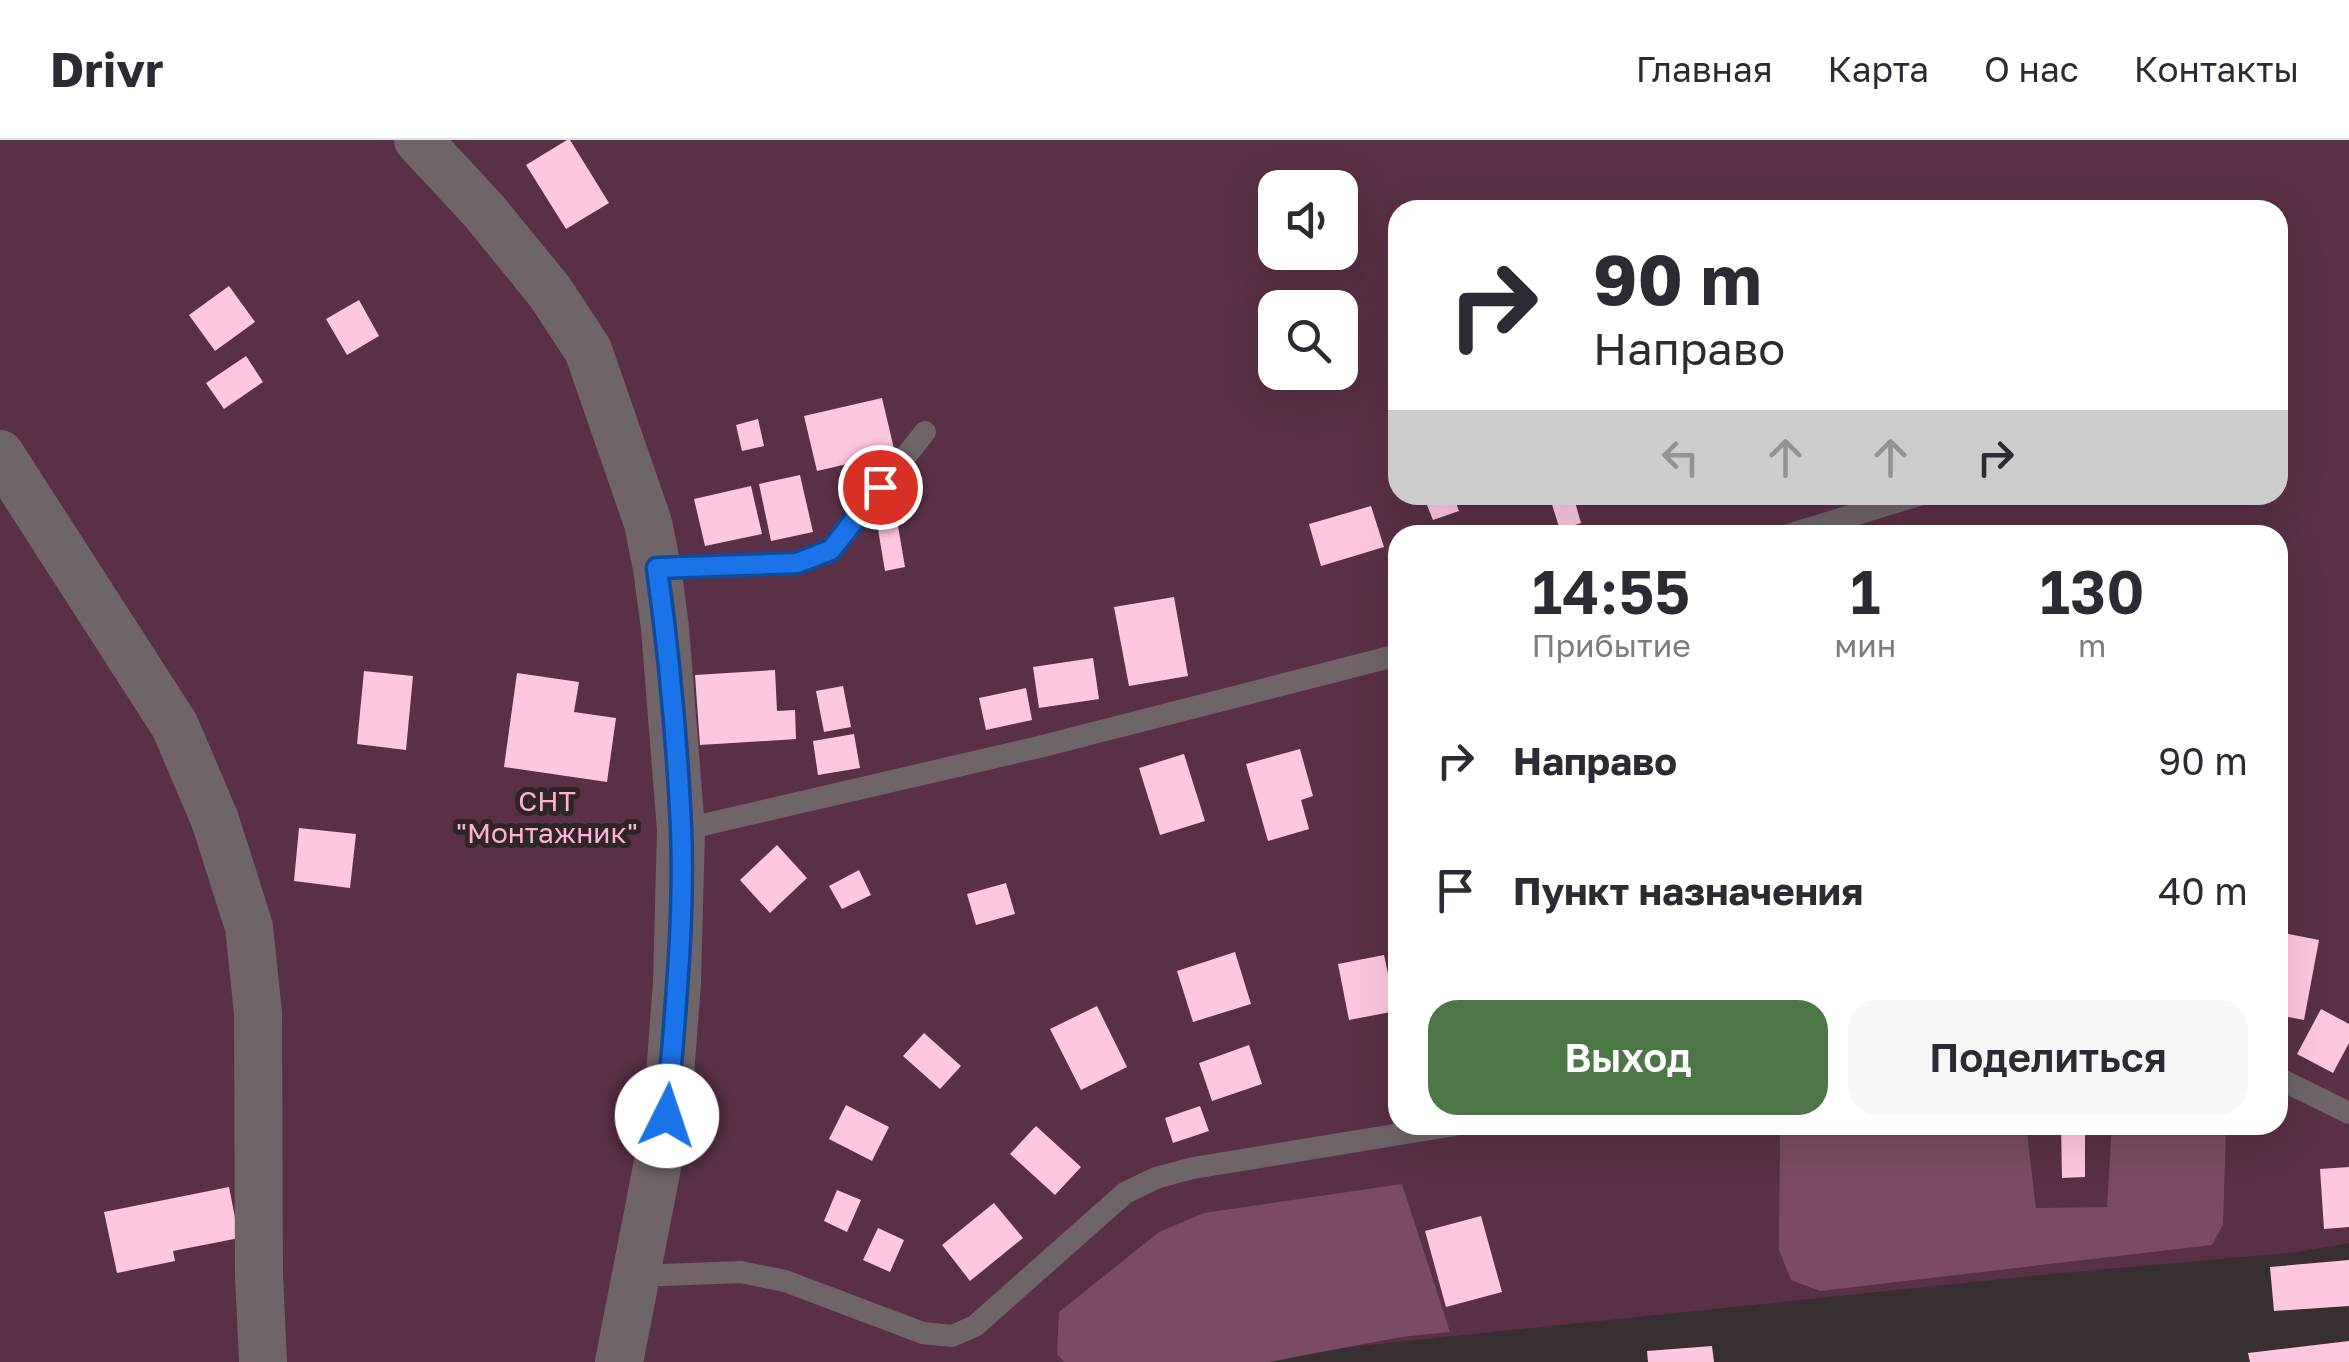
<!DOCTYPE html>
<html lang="ru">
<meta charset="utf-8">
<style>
:root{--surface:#fff;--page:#f7f7f7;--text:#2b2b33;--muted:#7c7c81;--line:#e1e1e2;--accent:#4c7645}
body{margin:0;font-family:"Golos Text",sans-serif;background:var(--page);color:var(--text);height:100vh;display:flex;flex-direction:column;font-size:38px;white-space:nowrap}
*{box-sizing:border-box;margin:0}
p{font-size:32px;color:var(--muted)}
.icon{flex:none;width:55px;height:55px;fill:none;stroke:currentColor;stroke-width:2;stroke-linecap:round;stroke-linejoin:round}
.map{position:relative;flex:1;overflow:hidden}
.details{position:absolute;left:1388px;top:385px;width:900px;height:610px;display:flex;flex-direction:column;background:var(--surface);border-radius:30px;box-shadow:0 10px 40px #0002}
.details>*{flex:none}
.guide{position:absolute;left:1388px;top:60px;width:900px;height:305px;border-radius:30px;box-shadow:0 10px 40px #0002;background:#fff;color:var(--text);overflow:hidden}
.fabs{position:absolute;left:1258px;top:30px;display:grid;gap:20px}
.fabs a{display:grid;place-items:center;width:100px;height:100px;border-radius:20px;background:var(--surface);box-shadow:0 10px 40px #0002;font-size:50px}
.pin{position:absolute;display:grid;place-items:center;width:85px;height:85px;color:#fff;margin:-42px;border:5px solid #fff;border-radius:50%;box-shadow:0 2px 10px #0007}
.me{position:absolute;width:110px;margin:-55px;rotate:4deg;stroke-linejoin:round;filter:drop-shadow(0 0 8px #0008)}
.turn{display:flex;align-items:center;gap:35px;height:210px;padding:0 40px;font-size:45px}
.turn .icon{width:130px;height:130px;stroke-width:2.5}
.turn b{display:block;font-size:70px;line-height:85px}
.lanes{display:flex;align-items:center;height:95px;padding:0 40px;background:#0003;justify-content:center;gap:50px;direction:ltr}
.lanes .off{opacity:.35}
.eta{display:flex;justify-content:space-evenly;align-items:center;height:170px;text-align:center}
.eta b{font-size:60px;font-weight:600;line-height:70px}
.button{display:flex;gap:20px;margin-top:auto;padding:20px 40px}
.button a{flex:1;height:115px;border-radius:30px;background:var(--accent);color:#fff;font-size:40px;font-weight:600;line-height:115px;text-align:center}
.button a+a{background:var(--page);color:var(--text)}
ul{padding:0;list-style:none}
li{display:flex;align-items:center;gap:30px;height:130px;padding:0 40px}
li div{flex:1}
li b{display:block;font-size:38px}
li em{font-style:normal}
header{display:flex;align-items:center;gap:60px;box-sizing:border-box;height:140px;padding:0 50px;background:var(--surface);border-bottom:2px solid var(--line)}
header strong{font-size:48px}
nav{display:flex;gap:55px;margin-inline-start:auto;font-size:35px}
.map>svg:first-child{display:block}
.green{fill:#593045;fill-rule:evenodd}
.forest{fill:#7a4b62}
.building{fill:#fec7e0}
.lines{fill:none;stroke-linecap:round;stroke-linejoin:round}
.service{stroke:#6f6469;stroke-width:22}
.minor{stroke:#6f6469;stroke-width:48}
.route-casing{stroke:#114b97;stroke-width:25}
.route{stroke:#1a73e8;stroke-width:18}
.labels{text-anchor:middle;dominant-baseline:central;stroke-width:10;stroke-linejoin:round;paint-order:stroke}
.park-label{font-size:28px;fill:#feb1d5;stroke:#2e2529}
</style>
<header>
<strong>Drivr</strong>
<nav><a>Главная</a><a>Карта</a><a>О нас</a><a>Контакты</a></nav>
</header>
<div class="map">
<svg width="2349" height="1222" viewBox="0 0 2349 1222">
<rect width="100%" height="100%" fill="#382f33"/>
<!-- green -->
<path class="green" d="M0 0H2349V1103L2298 1112 2051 1134 1204 1222H0ZM1275 48H1340V112H1275ZM1398 70H2278V355H1398ZM1275 168H1340V232H1275ZM1398 395H2278V985H1398Z"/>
<!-- forest -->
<path class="forest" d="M1780 985H2026L2036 1068 2107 1067 2112 985H2226L2223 1085 2212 1105 1820 1151 1791 1140 1779 1110Z
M1402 1044 1450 1192 1401 1197 1269 1222H1064L1057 1214 1059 1172 1159 1092 1204 1073Z"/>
<!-- building -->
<path class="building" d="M567 0H570L609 63 566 89 526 25Z
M229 146 255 182 215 211 189 175Z
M359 160 379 196 347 215 326 179Z
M246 216 263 242 224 269 206 243Z
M882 258 895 313 817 331 804 276Z
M758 279 764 306 742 311 736 285Z
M800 335 813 392 771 401 759 344Z
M751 346 762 394 705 406 694 359Z
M1423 355H1453L1459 371 1433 380Z
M1549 355H1573L1581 383 1560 390Z
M1371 366 1384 407 1321 426 1309 384Z
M897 380 905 427 885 431 877 383Z
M1174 457 1188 536 1129 546 1114 467Z
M1093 518 1099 559 1039 568 1033 527Z
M775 530 777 571 795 570 796 599 700 605 695 535Z
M364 531 413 536 406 610 357 604Z
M517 533 579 542 574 572 616 578 607 642 504 627Z
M843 546 851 587 824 592 816 551Z
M1026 548 1032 580 986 590 979 558Z
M854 594 860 628 818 635 813 601Z
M1300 609 1313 656 1301 660 1309 689 1268 701 1246 624Z
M1184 614 1205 681 1160 695 1139 628Z
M299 688 356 694 350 748 294 741Z
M777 705 807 738 770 773 740 740Z
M859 730 871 755 842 769 829 746Z
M1006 743 1015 774 976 785 967 754Z
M2278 792 2319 800 2304 880 2278 875Z
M1235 812 1251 864 1193 882 1177 831Z
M1384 815 1396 871 1349 880 1338 824Z
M1097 866 1127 927 1081 950 1050 889Z
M2321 869 2349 884V903L2333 933 2297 914Z
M924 893 961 926 940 949 903 916Z
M1249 905 1262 944 1212 961 1199 923Z
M846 965 889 987 872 1021 829 999Z
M1200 966 1209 991 1173 1003 1165 978Z
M2061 985H2085V1037L2062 1038Z
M1036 986 1081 1027 1055 1055 1010 1014Z
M2349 1027V1087L2324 1089 2320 1029Z
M229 1047 239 1098 173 1111 175 1121 117 1133 104 1072Z
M837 1050 861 1060 847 1092 824 1081Z
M994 1063 1023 1098 970 1141 942 1105Z
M1481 1076 1502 1152 1446 1167 1425 1091Z
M878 1088 904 1100 890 1132 863 1120Z
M2349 1120V1166L2274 1171 2270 1127Z
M2349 1201V1222H2250L2248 1213Z
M1712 1206 1714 1222H1648L1647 1211Z"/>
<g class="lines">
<!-- service -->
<path class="service" d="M1788 395 1919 355
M657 428 797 423 831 410 925 292
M681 690 1039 607 1398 515
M2278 938 2349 973
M637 1136 741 1132 785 1141 923 1193 952 1196 975 1186 1125 1053 1156 1038 1193 1028 1455 985"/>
<!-- minor -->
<path class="minor" d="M418 0 484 71 550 152 588 210 648 383 657 428 665 488 681 690 677 842 667 976 619 1222
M0 314 175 586 215 680 249 787 258 873 259 1135 263 1222"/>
</g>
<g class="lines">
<!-- route casing -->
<g class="route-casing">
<path id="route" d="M667 976C674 881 685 783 681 687 677 601 669 514 657 428L797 423 831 410 880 347"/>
</g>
<!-- route -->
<use href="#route" class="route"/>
</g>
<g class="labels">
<!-- park labels -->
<g class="park-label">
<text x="547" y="660">СНТ<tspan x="547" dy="32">"Монтажник"</tspan></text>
</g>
</g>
</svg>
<div class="fabs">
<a><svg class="icon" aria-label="sound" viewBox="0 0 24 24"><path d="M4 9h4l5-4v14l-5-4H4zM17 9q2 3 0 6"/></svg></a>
<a><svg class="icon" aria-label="search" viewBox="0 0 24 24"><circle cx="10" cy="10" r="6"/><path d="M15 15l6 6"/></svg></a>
</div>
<div class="pin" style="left:880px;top:347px;background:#d93025"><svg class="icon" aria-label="arrive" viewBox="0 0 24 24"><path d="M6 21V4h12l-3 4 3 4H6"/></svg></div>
<svg class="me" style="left:667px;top:976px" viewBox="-20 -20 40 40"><circle r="19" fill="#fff"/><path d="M0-13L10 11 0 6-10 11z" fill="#1a73e8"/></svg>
<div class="guide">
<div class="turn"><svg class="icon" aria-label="right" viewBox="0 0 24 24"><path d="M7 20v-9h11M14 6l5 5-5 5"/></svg><div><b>90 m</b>Направо</div></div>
<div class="lanes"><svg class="icon off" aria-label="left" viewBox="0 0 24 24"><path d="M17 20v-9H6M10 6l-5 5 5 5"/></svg><svg class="icon off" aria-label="ahead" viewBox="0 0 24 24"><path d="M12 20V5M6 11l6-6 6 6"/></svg><svg class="icon off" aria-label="ahead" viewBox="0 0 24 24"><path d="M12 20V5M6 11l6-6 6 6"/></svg><svg class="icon" aria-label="right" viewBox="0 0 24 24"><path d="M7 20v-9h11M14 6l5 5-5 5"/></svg></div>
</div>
<section class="details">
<div class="eta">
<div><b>14:55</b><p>Прибытие</p></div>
<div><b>1</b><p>мин</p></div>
<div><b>130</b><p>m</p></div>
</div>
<ul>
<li><svg class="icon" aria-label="right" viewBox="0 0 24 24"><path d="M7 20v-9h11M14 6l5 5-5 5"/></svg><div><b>Направо</b></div><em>90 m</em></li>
<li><svg class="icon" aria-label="arrive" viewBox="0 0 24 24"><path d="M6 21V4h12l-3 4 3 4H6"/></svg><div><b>Пункт назначения</b></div><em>40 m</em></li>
</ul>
<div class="button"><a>Выход</a><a>Поделиться</a></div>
</section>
</div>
